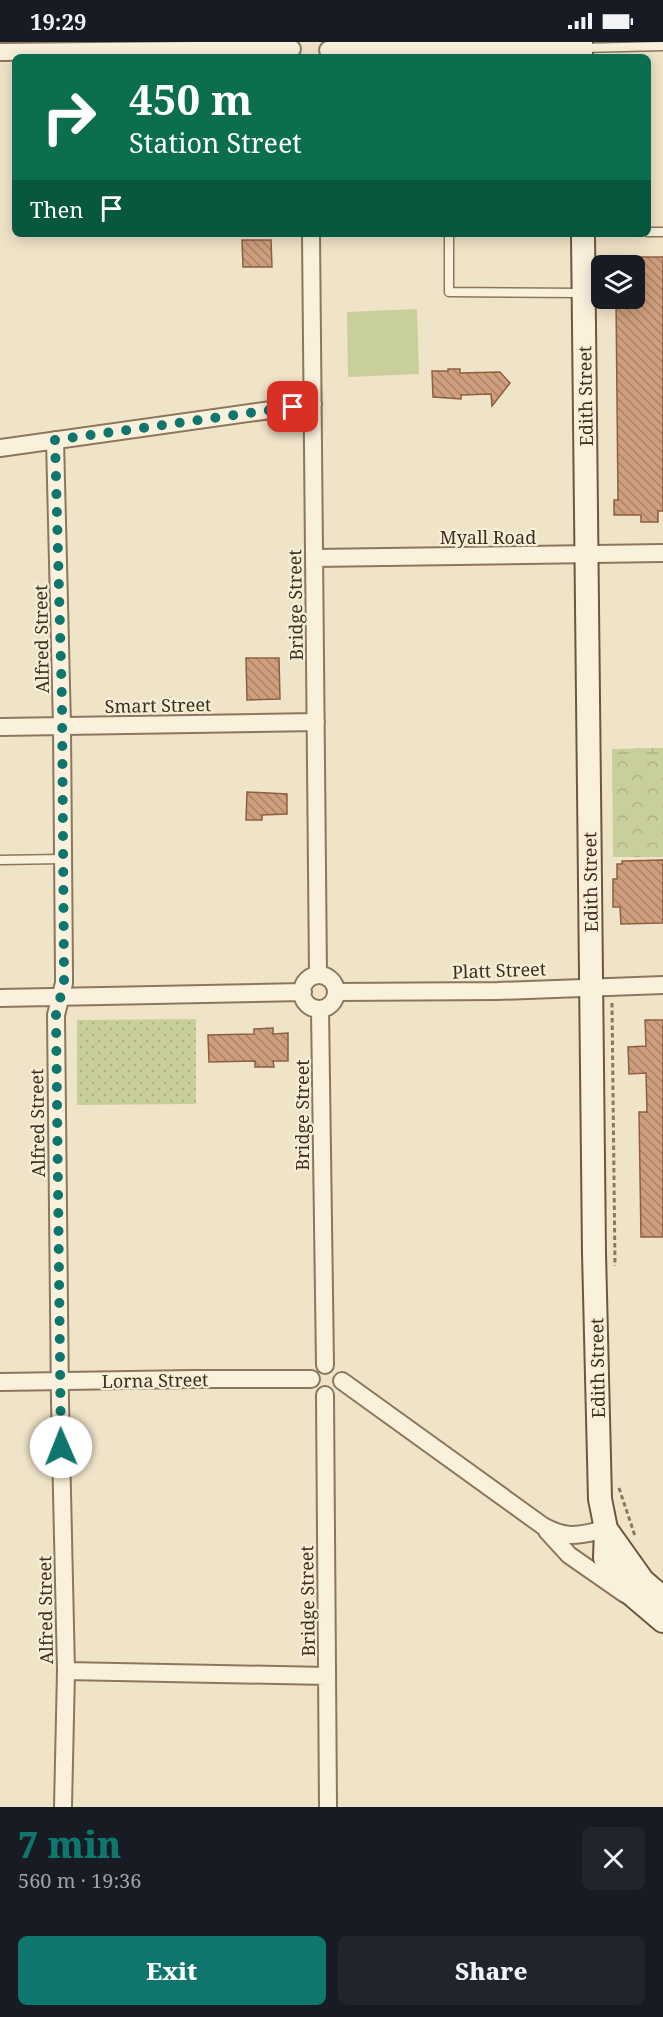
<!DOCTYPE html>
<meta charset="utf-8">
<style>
:root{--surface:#171b24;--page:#20242c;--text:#f1f3f6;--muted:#9ea1a6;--accent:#0f766e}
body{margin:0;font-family:"Noto Serif",serif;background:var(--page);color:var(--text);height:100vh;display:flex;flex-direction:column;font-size:22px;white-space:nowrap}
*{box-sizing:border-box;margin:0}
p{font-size:20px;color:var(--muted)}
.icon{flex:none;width:33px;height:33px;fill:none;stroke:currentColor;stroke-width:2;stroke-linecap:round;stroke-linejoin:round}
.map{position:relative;height:1765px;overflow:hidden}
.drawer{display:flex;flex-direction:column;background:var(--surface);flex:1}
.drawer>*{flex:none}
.guide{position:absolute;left:12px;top:12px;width:639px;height:183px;border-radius:9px;box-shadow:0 3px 15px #0003;background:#0b6e4f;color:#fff;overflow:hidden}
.controls{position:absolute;left:591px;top:213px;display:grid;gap:12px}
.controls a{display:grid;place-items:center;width:54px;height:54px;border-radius:9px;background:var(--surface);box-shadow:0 3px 15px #0003;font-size:30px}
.pin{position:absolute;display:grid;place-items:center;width:51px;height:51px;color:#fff;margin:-26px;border-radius:12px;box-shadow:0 3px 9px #0006}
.me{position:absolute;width:66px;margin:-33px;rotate:359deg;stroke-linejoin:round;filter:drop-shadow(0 0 4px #0008)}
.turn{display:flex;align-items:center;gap:21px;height:126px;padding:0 18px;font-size:27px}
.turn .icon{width:78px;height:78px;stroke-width:2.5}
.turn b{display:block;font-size:42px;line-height:51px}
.then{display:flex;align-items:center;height:57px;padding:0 18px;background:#0003;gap:12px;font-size:22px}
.round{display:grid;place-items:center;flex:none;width:63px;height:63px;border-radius:9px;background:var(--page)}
.summary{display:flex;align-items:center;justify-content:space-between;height:102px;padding:0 18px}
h1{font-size:36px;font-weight:800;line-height:45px;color:var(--accent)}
.action{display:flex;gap:12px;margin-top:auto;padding:12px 18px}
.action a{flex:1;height:69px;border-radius:9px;background:var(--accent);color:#fff;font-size:24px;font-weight:800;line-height:69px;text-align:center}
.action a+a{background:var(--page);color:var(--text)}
.status{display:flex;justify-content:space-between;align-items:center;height:42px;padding:0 30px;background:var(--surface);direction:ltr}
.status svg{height:16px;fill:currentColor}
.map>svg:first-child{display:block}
.grass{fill:#c9cf9b}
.forest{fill:url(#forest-crowns)}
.wetland{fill:url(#wetland-marsh)}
.garden{fill:url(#garden-dots)}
.building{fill:url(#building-back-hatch);stroke:#8d5f41;stroke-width:1.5}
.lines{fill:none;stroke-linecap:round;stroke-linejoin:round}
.service-casing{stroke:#8d765c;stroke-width:11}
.minor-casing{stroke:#8d765c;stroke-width:20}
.secondary-casing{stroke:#6f573f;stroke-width:26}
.path{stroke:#8d765c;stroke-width:3;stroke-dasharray:4.5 3;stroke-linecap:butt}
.service{stroke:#faf1dc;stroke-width:8}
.minor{stroke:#faf1dc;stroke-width:16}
.secondary{stroke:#faf1dc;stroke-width:22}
.route{stroke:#0f766e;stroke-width:10;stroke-dasharray:0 18}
.labels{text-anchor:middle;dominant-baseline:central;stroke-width:4.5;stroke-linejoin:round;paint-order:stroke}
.street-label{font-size:18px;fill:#3d2e20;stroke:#f7eed8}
</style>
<div class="status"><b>19:29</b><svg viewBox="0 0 49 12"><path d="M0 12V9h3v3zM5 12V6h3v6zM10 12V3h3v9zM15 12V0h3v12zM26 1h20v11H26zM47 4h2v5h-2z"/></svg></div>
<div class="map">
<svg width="663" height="1765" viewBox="0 0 663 1765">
<defs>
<pattern id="forest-crowns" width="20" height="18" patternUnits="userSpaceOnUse" patternTransform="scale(1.5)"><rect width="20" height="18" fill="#c9cf9b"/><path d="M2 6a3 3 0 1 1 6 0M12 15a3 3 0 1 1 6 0" fill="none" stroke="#aeb285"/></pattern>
<pattern id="wetland-marsh" width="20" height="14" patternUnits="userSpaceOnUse" patternTransform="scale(1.5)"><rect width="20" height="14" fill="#c9cf9b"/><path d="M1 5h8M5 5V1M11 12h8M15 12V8" fill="none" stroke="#aeb285"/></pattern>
<pattern id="garden-dots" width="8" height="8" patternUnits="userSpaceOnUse" patternTransform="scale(1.5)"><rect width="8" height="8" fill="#c9cf9b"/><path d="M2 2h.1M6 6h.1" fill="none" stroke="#aeb285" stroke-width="1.8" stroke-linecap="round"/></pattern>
<pattern id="building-back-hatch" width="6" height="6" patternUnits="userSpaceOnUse" patternTransform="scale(1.5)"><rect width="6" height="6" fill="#cf9f7d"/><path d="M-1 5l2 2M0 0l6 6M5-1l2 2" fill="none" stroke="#a98266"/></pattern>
</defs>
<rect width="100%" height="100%" fill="#f0e4c8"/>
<!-- grass -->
<path class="grass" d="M417 267 419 332 348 335 347 270Z"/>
<!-- forest -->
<path class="forest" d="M663 706V815H613L612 707Z"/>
<!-- wetland -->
<path class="wetland" d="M663 706V715L634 712 619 714 617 711 629 707Z"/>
<!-- garden -->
<path class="garden" d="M196 977V1062L77 1063V978Z"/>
<!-- building -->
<path class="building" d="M242 198H271L272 225H243Z
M637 215H663V469H658V480H641V473H614V458H618L616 256H634V219H637Z
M448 327H460V331L500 330 510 341 492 364 491 352 461 353V357L433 355 432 329H448Z
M246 616H279L280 657 247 658Z
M247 750 287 752V772L262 773V778H246Z
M663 818V881L621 882 620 865H613V837H617V822H622V819Z
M645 978H663V1195H641L639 1070H647L646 1031 629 1032 628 1005 646 1004Z
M273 986V992L288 991V1019H273L274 1025H255V1019L209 1020 208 993 254 992V987Z"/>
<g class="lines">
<!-- service casing -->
<g class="service-casing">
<path id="service" d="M582 6 663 4
M648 190H663
M449 192V250L583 251
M0 818 62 817"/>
</g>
<!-- minor casing -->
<g class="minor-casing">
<path id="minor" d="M328 8 581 6
M0 10 292 7
M311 192 318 933
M55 398 62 684 64 933V941L56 973 60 1360 66 1629 63 1765
M0 406 313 362
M314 516 663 511
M0 685 316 680
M302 950a17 17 0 1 1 34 0a17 17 0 1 1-34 0Z
M336 950 498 949 663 943
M0 956 303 950
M320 967 325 1323
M342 1339 543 1484C568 1498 579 1493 606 1487
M0 1340 194 1337H311
M325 1353 328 1765
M547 1489 569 1513 625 1552
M66 1629 327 1634"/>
</g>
<!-- secondary casing -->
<g class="secondary-casing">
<path id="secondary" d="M581 0V15
M583 192 594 1211 600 1457 606 1487 605 1516 608 1522 630 1551 663 1579
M606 1487 643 1539 663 1556"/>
</g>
<!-- path -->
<path class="path" d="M612 961 615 1224
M619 1446 635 1494"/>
<!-- service -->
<use href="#service" class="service"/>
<!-- minor -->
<use href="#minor" class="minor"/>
<!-- secondary -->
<use href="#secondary" class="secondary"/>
</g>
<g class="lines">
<!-- route -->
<path class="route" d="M61 1405 56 973 64 941V933L62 661 55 398 293 365"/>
</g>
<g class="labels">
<!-- street labels -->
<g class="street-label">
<text transform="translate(585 354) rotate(-91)">Edith Street</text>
<text x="488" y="495">Myall Road</text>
<text transform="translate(295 563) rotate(-91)">Bridge Street</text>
<text transform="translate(41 597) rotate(-91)">Alfred Street</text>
<text transform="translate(158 663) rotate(-1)">Smart Street</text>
<text transform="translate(590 840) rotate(-91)">Edith Street</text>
<text transform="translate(499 928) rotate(-2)">Platt Street</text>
<text transform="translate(302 1073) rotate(-90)">Bridge Street</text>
<text transform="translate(37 1081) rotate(-91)">Alfred Street</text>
<text transform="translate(597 1326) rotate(-91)">Edith Street</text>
<text transform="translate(155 1338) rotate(-1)">Lorna Street</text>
<text transform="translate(307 1559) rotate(-91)">Bridge Street</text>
<text transform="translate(45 1568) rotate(-91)">Alfred Street</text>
</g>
</g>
</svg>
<div class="controls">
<a><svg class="icon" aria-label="layers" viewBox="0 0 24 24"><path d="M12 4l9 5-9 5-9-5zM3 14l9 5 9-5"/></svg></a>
</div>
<div class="pin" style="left:293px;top:365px;background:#d93025"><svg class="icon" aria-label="arrive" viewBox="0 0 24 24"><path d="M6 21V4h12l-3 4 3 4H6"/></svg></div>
<svg class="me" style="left:61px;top:1405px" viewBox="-20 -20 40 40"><circle r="19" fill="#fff"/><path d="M0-13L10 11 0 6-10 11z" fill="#0f766e"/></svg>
<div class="guide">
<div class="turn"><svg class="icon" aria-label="right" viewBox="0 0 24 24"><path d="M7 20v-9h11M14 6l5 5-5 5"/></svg><div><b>450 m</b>Station Street</div></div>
<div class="then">Then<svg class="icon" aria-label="arrive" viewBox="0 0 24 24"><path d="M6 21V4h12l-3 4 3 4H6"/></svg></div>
</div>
</div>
<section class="drawer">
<div class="summary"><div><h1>7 min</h1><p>560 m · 19:36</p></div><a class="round"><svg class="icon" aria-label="close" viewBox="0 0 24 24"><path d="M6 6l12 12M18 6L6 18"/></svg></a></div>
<div class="action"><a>Exit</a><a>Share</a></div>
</section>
